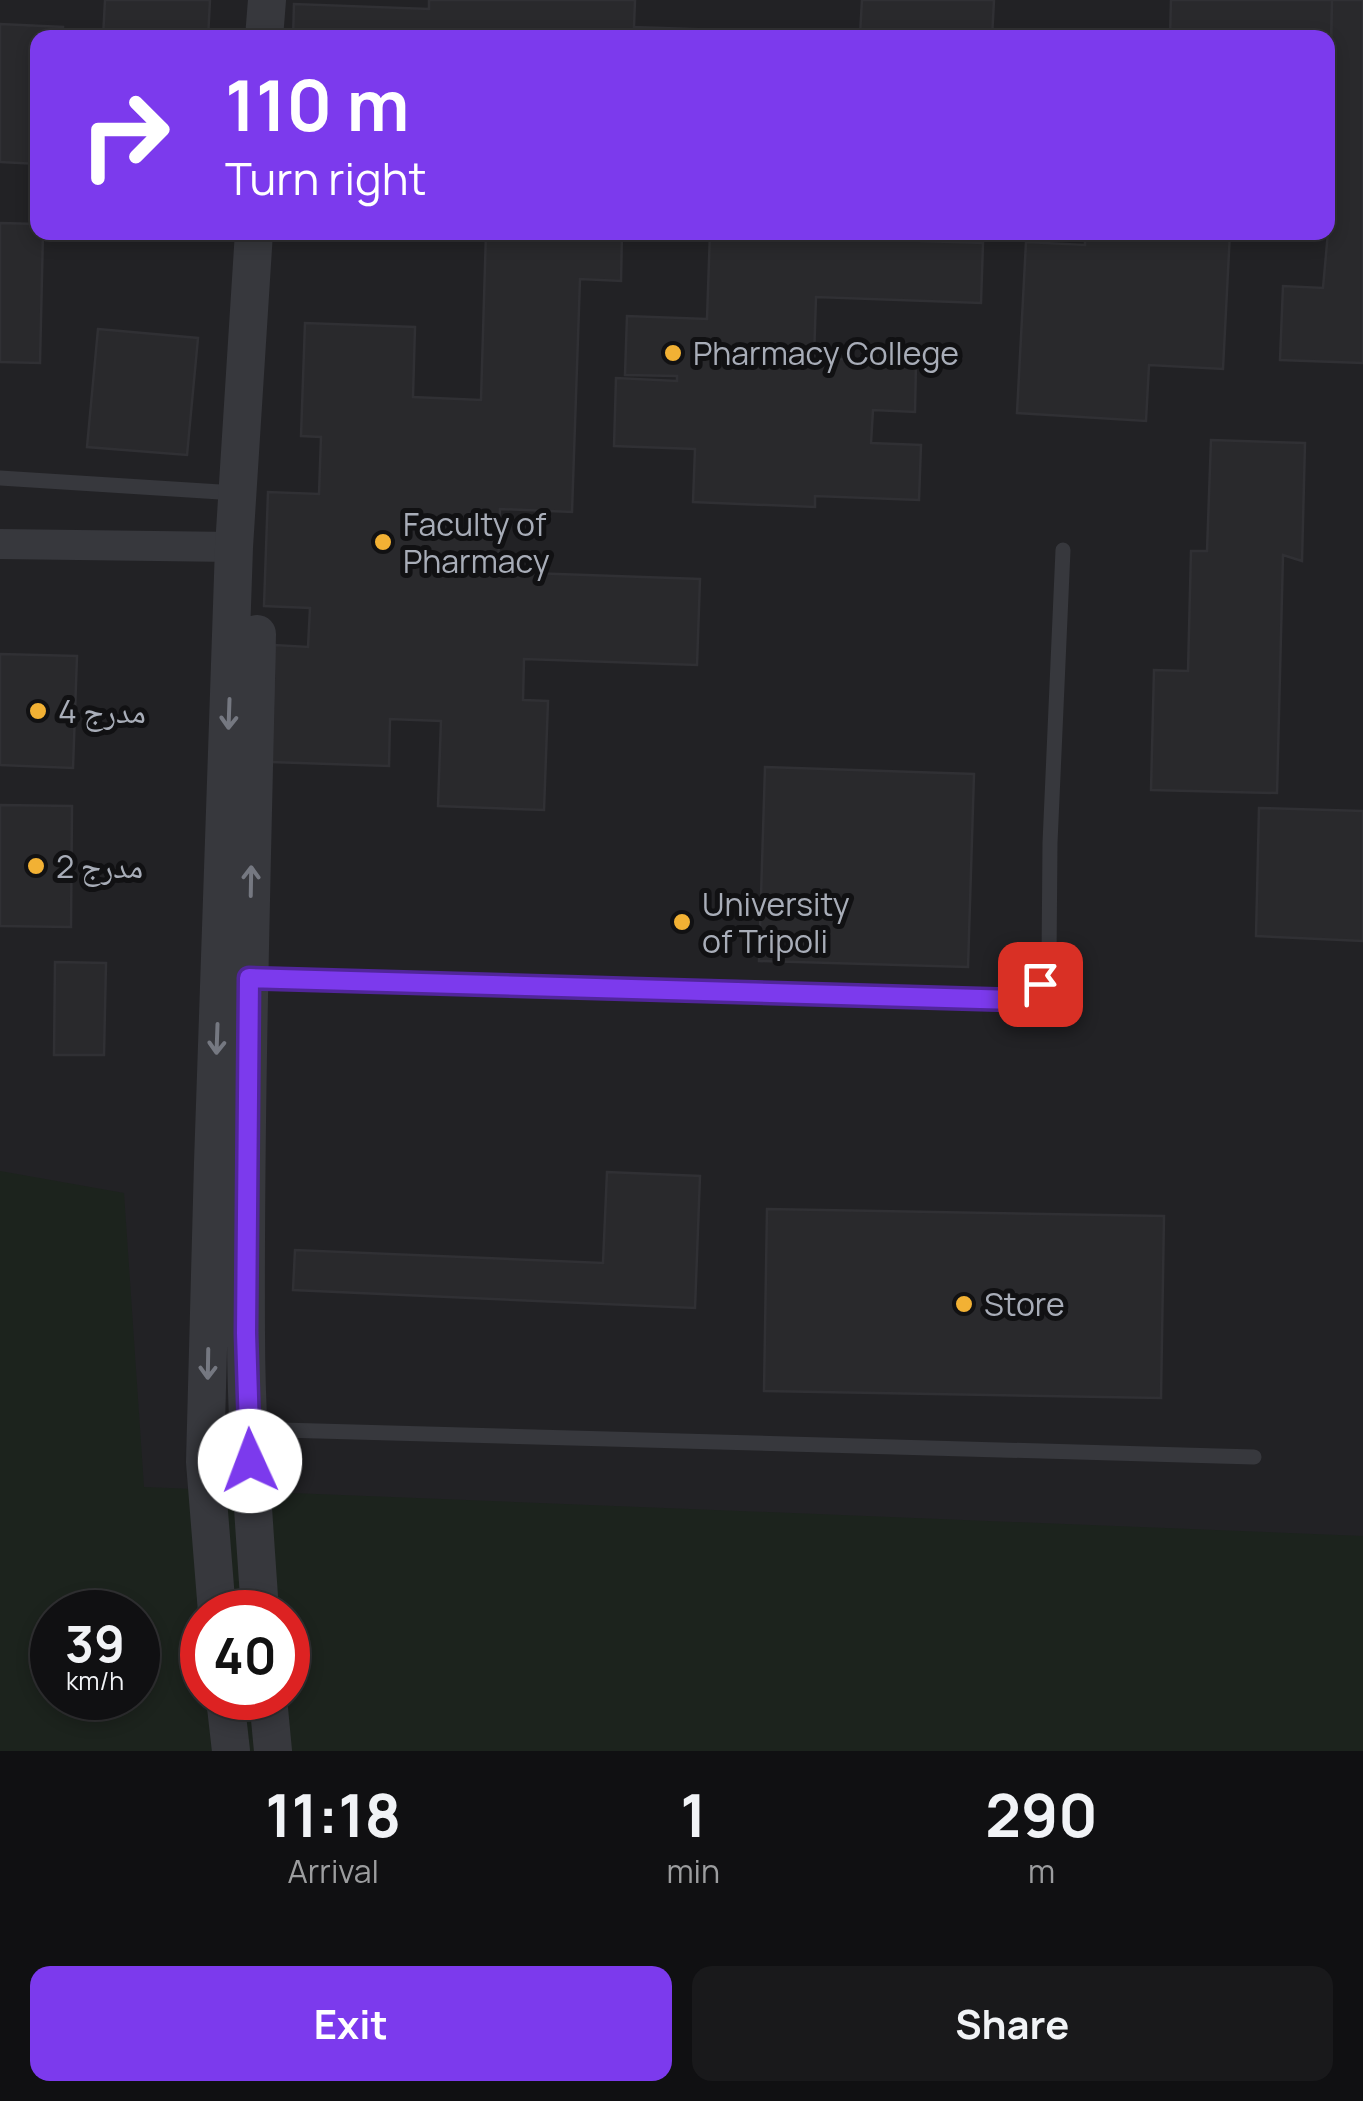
<!DOCTYPE html>
<meta charset="utf-8">
<style>
:root{--surface:#101012;--page:#19191b;--text:#f1f3f6;--muted:#9c9d9f;--line:#303032;--accent:#7c3aed}
body{margin:0;font-family:Manrope,"Noto Naskh Arabic",sans-serif;background:var(--page);color:var(--text);height:100vh;display:flex;flex-direction:column;font-size:38px;white-space:nowrap}
*{box-sizing:border-box;margin:0}
p{font-size:32px;color:var(--muted)}
.icon{flex:none;width:55px;height:55px;fill:none;stroke:currentColor;stroke-width:2;stroke-linecap:round;stroke-linejoin:round}
.map{position:relative;height:1751px;overflow:hidden}
.sheet{display:flex;flex-direction:column;background:var(--surface);flex:1}
.sheet>*{flex:none}
.hud{position:absolute;left:30px;top:30px;width:1305px;height:210px;border-radius:20px;box-shadow:0 5px 15px #0003,0 0 0 2px var(--line);background:#7c3aed;color:#fff;overflow:hidden}
.speed{position:absolute;left:30px;top:1590px;display:flex;gap:20px;font-size:50px;font-weight:700;text-align:center}
.speed>*{display:grid;place-content:center;width:130px;height:130px;border-radius:50%;background:var(--surface);box-shadow:0 5px 15px #0003,0 0 0 2px var(--line);line-height:1}
.speed small{font-size:25px;font-weight:400}
.speed .limit{border:15px solid #d22;background:#fff;color:#111}
.pin{position:absolute;display:grid;place-items:center;width:85px;height:85px;color:#fff;margin:-42px;border-radius:20px;box-shadow:0 5px 15px #0006}
.me{position:absolute;width:110px;margin:-55px;rotate:358deg;stroke-linejoin:round;filter:drop-shadow(0 0 8px #0008)}
.turn{display:flex;align-items:center;gap:35px;height:210px;padding:0 30px;font-size:45px}
.turn .icon{width:130px;height:130px;stroke-width:2.5}
.turn b{display:block;font-size:70px;line-height:85px}
.eta{display:flex;justify-content:space-evenly;align-items:center;height:170px;text-align:center}
.eta b{font-size:60px;font-weight:700;line-height:70px}
.cta{display:flex;gap:20px;margin-top:auto;padding:20px 30px}
.cta a{flex:1;height:115px;border-radius:20px;background:var(--accent);color:#fff;font-size:40px;font-weight:700;line-height:115px;text-align:center}
.cta a+a{background:var(--page);color:var(--text)}
.map>svg:first-child{display:block}
.built{fill:#222225;fill-rule:evenodd}
.green{fill:#1c231d;fill-rule:evenodd}
.building{fill:#29292c;stroke:#303034;stroke-width:2.5}
.lines{fill:none;stroke-linecap:round;stroke-linejoin:round}
.service{stroke:#37383d;stroke-width:15}
.minor{stroke:#37383d;stroke-width:30}
.tertiary{stroke:#37383d;stroke-width:38}
.oneway{stroke:#757881}
.route-casing{stroke:#51269a;stroke-width:25}
.route{stroke:#7c3aed;stroke-width:18}
.poi-dot{fill:#f2b134;stroke:#111113;stroke-width:4}
.labels{text-anchor:middle;dominant-baseline:central;stroke-width:10;stroke-linejoin:round;paint-order:stroke}
.poi-label{font-size:32px;fill:#a8adb8;stroke:#111113;text-anchor:start}
</style>
<div class="map">
<svg width="1363" height="1751" viewBox="0 0 1363 1751">
<rect width="100%" height="100%" fill="#161618"/>
<!-- built -->
<path class="built" d="M0 0H1363V1751H0ZM38 38H1328V232H38ZM52 1612H138V1698H52ZM202 1612H288V1698H202Z"/>
<!-- green -->
<path class="green" d="M0 1171 124 1193 144 1487 1363 1536V1751H0ZM52 1612H138V1698H52ZM202 1612H288V1698H202Z"/>
<!-- building -->
<path class="building" d="M105 0H210L208 38H103Z
M429 0H635L634 27 860 35 862 0H994L992 38H293L294 4 429 9Z
M1171 0H1332L1328 153V38H1170Z
M1332 0H1363V363L1280 360 1283 286 1323 288 1328 232Z
M0 24 63 27V38H38V164L0 162Z
M0 223 38 224V232H43L40 363 0 362Z
M486 232H622L621 281 580 279 572 512 500 509 498 572 700 579 697 665 524 659 523 700 548 701 544 810 438 806 441 721 390 719 389 766 271 762 275 645 308 647 310 608 264 606 268 492 319 494 321 437 301 436 305 323 415 327 413 397 481 400Z
M710 232H921V241L983 243 981 303 816 297 814 358 916 362 915 412 873 410 871 443 921 445 919 500 815 496V507L693 502 695 449 614 446 616 378 677 381V376L625 375 627 316 707 319Z
M1085 232H1230L1223 369 1149 365 1146 421 1017 413 1026 242 1085 245Z
M98 329 198 338 187 455 87 447Z
M1211 440 1305 443 1302 561 1283 555 1277 793 1151 790 1154 670 1188 671 1191 551H1207Z
M0 654 77 656 73 768 0 765Z
M765 767 974 774 968 967 759 961Z
M0 805 72 806 71 927 0 926Z
M1259 808 1363 811V941L1256 936Z
M55 962 106 963 104 1055H54Z
M607 1172 700 1176 695 1308 293 1290 295 1250 603 1263Z
M767 1209 1164 1216 1161 1398 764 1391Z"/>
<g class="lines">
<!-- service -->
<path class="service" d="M0 478 236 493
M249 978 1015 1000 1040 984 1049 960 1050 843 1063 550
M249 1429 1254 1457"/>
<!-- minor -->
<path class="minor" d="M0 544 234 547"/>
<!-- tertiary -->
<path class="tertiary" d="M264 38 267 0
M257 634C252 867 245 1100 246 1332 246 1426 254 1519 260 1612
M217 1612 205 1462 213 1163 234 547 254 232
M225 1698 231 1751
M268 1698 273 1751"/>
</g>
<!-- one-way arrows -->
<defs><path id="oneway-shaft" d="M-6 0H5M1.5-3L5.5 0L1.5 3" fill="none" stroke-width="1.6" stroke-linecap="round" stroke-linejoin="round" transform="scale(2.5)"/></defs>
<g class="oneway">
<use href="#oneway-shaft" transform="translate(229 714) rotate(92)"/>
<use href="#oneway-shaft" transform="translate(251 881) rotate(-89)"/>
<use href="#oneway-shaft" transform="translate(217 1039) rotate(92)"/>
<use href="#oneway-shaft" transform="translate(208 1364) rotate(91)"/>
</g>
<g class="lines">
<!-- route casing -->
<g class="route-casing">
<path id="route" d="M250 1461 246 1333 249 978 1015 1000 1040 984"/>
</g>
<!-- route -->
<use href="#route" class="route"/>
</g>
<!-- markers -->
<g class="poi-dot">
<circle cx="673" cy="353" r="10"/>
<circle cx="383" cy="542" r="10"/>
<circle cx="38" cy="711" r="10"/>
<circle cx="36" cy="866" r="10"/>
<circle cx="682" cy="922" r="10"/>
<circle cx="964" cy="1304" r="10"/>
</g>
<g class="labels">
<!-- poi labels -->
<g class="poi-label">
<text x="693" y="353">Pharmacy College</text>
<text x="403" y="524">Faculty of<tspan x="403" dy="37">Pharmacy</tspan></text>
<text x="58" y="711">مدرج 4</text>
<text x="56" y="866">مدرج 2</text>
<text x="702" y="904">University<tspan x="702" dy="37">of Tripoli</tspan></text>
<text x="984" y="1304">Store</text>
</g>
</g>
</svg>
<div class="speed"><div>39<small>km/h</small></div><div class="limit">40</div></div>
<div class="pin" style="left:1040px;top:984px;background:#d93025"><svg class="icon" aria-label="arrive" viewBox="0 0 24 24"><path d="M6 21V4h12l-3 4 3 4H6"/></svg></div>
<svg class="me" style="left:250px;top:1461px" viewBox="-20 -20 40 40"><circle r="19" fill="#fff"/><path d="M0-13L10 11 0 6-10 11z" fill="#7c3aed"/></svg>
<div class="hud">
<div class="turn"><svg class="icon" aria-label="right" viewBox="0 0 24 24"><path d="M7 20v-9h11M14 6l5 5-5 5"/></svg><div><b>110 m</b>Turn right</div></div>
</div>
</div>
<section class="sheet">
<div class="eta">
<div><b>11:18</b><p>Arrival</p></div>
<div><b>1</b><p>min</p></div>
<div><b>290</b><p>m</p></div>
</div>
<div class="cta"><a>Exit</a><a>Share</a></div>
</section>
